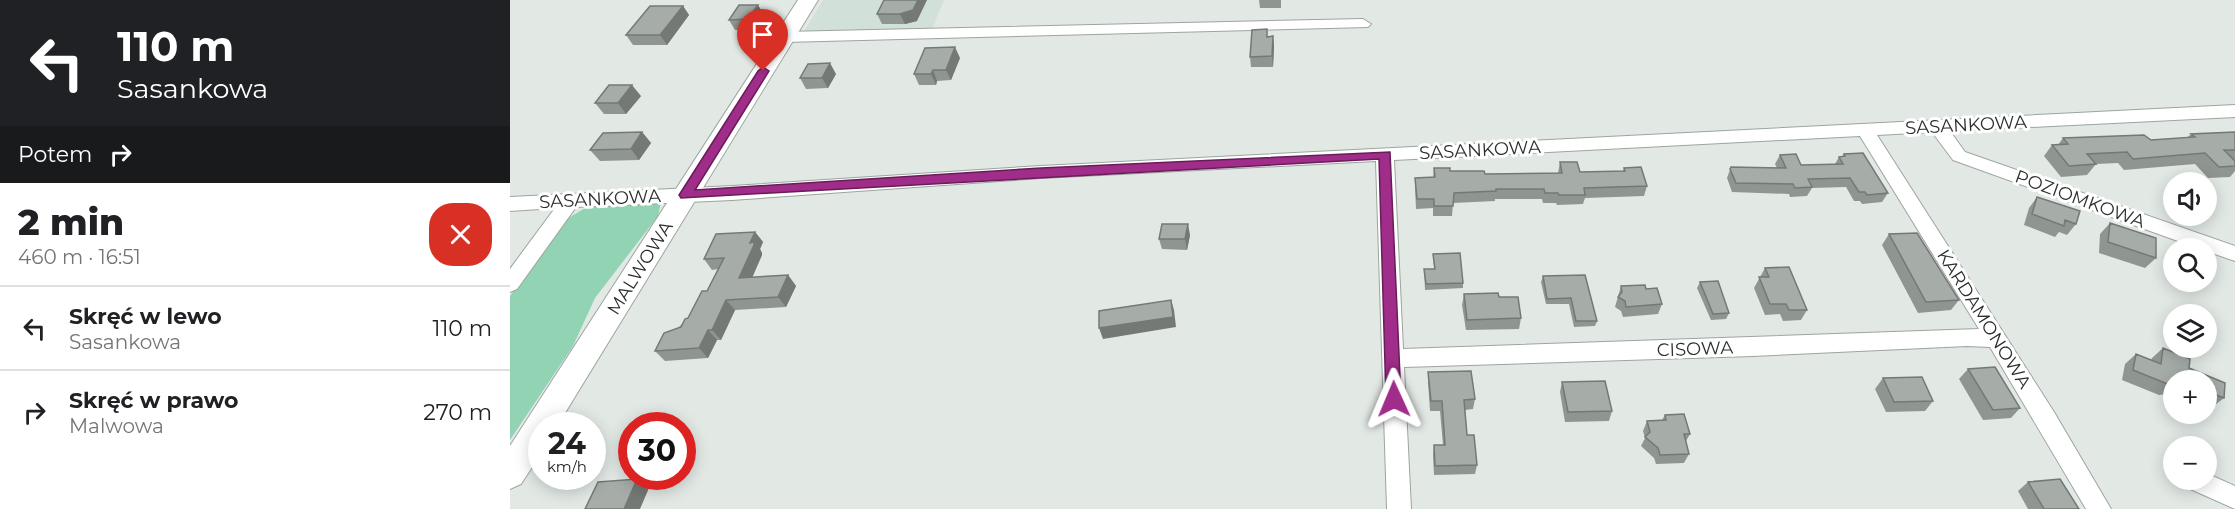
<!DOCTYPE html>
<html lang="pl">
<meta charset="utf-8">
<style>
:root{--surface:#fff;--page:#f2f2f2;--text:#202124;--muted:#757577;--line:#e0e0e0}
body{margin:0;font-family:Montserrat,sans-serif;background:var(--page);color:var(--text);height:100vh;display:flex;flex-direction:column;font-size:22px;white-space:nowrap}
*{box-sizing:border-box;margin:0}
p{font-size:20px;color:var(--muted)}
.icon{flex:none;width:33px;height:33px;fill:none;stroke:currentColor;stroke-width:2;stroke-linecap:round;stroke-linejoin:round}
.map{position:relative;flex:1;overflow:hidden}
.drawer{display:flex;flex-direction:column;background:var(--surface);width:510px}
.drawer>*{flex:none}
.guide{background:#202124;color:#fff;overflow:hidden}
.fabs{position:absolute;left:1653px;top:172px;display:grid;gap:12px}
.fabs a{display:grid;place-items:center;width:54px;height:54px;border-radius:50%;background:var(--surface);box-shadow:0 3px 15px #0003;font-size:30px}
.speed{position:absolute;left:18px;top:412px;display:flex;gap:12px;font-size:30px;font-weight:700;text-align:center}
.speed>*{display:grid;place-content:center;width:78px;height:78px;border-radius:50%;background:var(--surface);box-shadow:0 3px 15px #0003;line-height:1}
.speed small{font-size:15px;font-weight:400}
.speed .limit{border:9px solid #d22;background:#fff;color:#111}
.pin{position:absolute;display:grid;place-items:center;width:51px;height:51px;color:#fff;margin:-62px -26px;border-radius:50% 50% 50% 0;rotate:-45deg;box-shadow:0 0 6px #0007}
.pin .icon{rotate:45deg}
.me{position:absolute;width:66px;margin:-33px;rotate:359deg;stroke-linejoin:round;filter:drop-shadow(0 0 4px #0008)}
.turn{display:flex;align-items:center;gap:21px;height:126px;padding:0 18px;font-size:27px}
.turn .icon{width:78px;height:78px;stroke-width:2.5}
.turn b{display:block;font-size:42px;line-height:51px}
.then{display:flex;align-items:center;height:57px;padding:0 18px;background:#0003;gap:12px;font-size:22px}
.round{display:grid;place-items:center;flex:none;width:63px;height:63px;border-radius:24px;background:var(--page)}
.headline{display:flex;align-items:center;justify-content:space-between;height:102px;padding:0 18px}
h1{font-size:36px;font-weight:800;line-height:45px}
ul{padding:0;list-style:none}
li{display:flex;align-items:center;gap:18px;height:84px;padding:0 18px;border-top:2px solid var(--line)}
li div{flex:1}
li b{display:block;font-size:22px}
li em{font-style:normal}
main{display:flex;flex:1;min-height:0}
.map>svg:first-child{display:block}
.built{fill:#d1e0d8}
.green{fill:#91d3b3}
.lines{fill:none;stroke-linecap:round;stroke-linejoin:round}
.street-casing{stroke:#9da4a0;stroke-width:2}
.secondary-casing{stroke:#9da4a0;stroke-width:2}
.street{fill:#fff;fill-rule:evenodd}
.secondary{fill:#fff;fill-rule:evenodd}
.wall{fill:#8f9591}
.shaded-wall{fill:#747976}
.building{fill:#a6ada9;stroke:#747976;stroke-width:1.5}
.route{fill:#a02d89;stroke:#681d59;stroke-width:1.5}
.labels{text-anchor:middle;dominant-baseline:central;stroke-width:6;stroke-linejoin:round;paint-order:stroke}
.street-label{font-size:18px;fill:#2c2f2d;stroke:#fff}
</style>
<main>
<section class="drawer">
<div class="guide">
<div class="turn"><svg class="icon" aria-label="left" viewBox="0 0 24 24"><path d="M17 20v-9H6M10 6l-5 5 5 5"/></svg><div><b>110 m</b>Sasankowa</div></div>
<div class="then">Potem<svg class="icon" aria-label="right" viewBox="0 0 24 24"><path d="M7 20v-9h11M14 6l5 5-5 5"/></svg></div>
</div>
<div class="headline"><div><h1>2 min</h1><p>460 m · 16:51</p></div><a class="round" style="background:#d93025;color:#fff"><svg class="icon" aria-label="close" viewBox="0 0 24 24"><path d="M6 6l12 12M18 6L6 18"/></svg></a></div>
<ul>
<li><svg class="icon" aria-label="left" viewBox="0 0 24 24"><path d="M17 20v-9H6M10 6l-5 5 5 5"/></svg><div><b>Skręć w lewo</b><p>Sasankowa</p></div><em>110 m</em></li>
<li><svg class="icon" aria-label="right" viewBox="0 0 24 24"><path d="M7 20v-9h11M14 6l5 5-5 5"/></svg><div><b>Skręć w prawo</b><p>Malwowa</p></div><em>270 m</em></li>
</ul>
</section>
<div class="map">
<svg width="1725" height="509" viewBox="0 0 1725 509">
<rect width="100%" height="100%" fill="#e2e9e5"/>
<!-- built -->
<path class="built" d="M313 0H434L422 29 294 32Z"/>
<!-- green -->
<path class="green" d="M151 202 148 216 85 298 63 346 0 440V296L53 221 77 207Z"/>
<g class="lines">
<!-- street casing -->
<g class="street-casing">
<path id="street" d="M853 19 861 24 858 27 274 42 266 37 274 32Z
M1725 105V117L1440 131 1455 152 1725 246V261L1696 251V249H1690L1443 160 1422 132 1367 135 1544 412 1601 509H1576L1480 347 1457 346 1243 356 894 367 901 509H877L866 161 531 178 222 200 66 207 7 289 0 292V269L45 208 0 211V197L222 186 531 166ZM1350 136 1469 329 893 349 884 160Z
M1696 473 1725 486V509L1678 488 1674 480H1696Z"/>
</g>
<!-- secondary casing -->
<g class="secondary-casing">
<path id="secondary" d="M288 0H308L47 426H32V452L11 484 0 489V446Z"/>
</g>
<!-- street -->
<use href="#street" class="street"/>
<!-- secondary -->
<use href="#secondary" class="secondary"/>
</g>
<!-- wall -->
<path class="wall" d="M374 0 407 21 395 24H372L367 14Z
M749 0H771V8H750Z
M173 6 179 15 157 45H123L116 35Z
M255 16 245 30H225L219 20Z
M763 36 764 47 763 67H741L740 57 758 37Z
M450 58 441 80 427 81 426 85H409L404 74Z
M326 74 318 88 296 89 290 78Z
M131 96 116 114H94L85 103Z
M132 132 141 143 129 160 90 161 80 150Z
M1725 132V160H1724L1725 161V171L1720 177 1698 178 1685 164 1614 170 1608 163 1586 164 1577 175 1551 177 1534 156 1542 145H1548L1553 138 1641 140 1677 138 1681 134Z
M1334 154 1378 193 1372 202 1352 204 1350 201H1344L1336 187 1302 188 1297 196 1280 197 1279 194 1222 192 1217 178 1221 167 1267 168 1265 164 1270 155 1291 165 1325 164 1329 157H1332Z
M1050 162 1070 172 1113 171 1114 168 1137 186 1134 196 1075 198 1073 204 1047 205 1046 203H1033L1032 199H985V201L943 203 942 216H923V208L906 209 905 187V178L923 177 924 168 940 171 975 174 1048 173Z
M1527 197 1566 224 1557 235 1549 232 1545 237 1514 225 1519 208Z
M1600 223 1646 258 1635 268 1589 253 1590 234Z
M245 232 253 242 250 249 252 253V255L242 278 278 275 286 286 276 307 225 310 211 340H207L198 358 155 361 145 351 178 318 197 291 208 269 202 270 194 259Z
M1379 234 1449 300 1441 310 1408 313 1372 245Z
M680 235 677 250 652 249 649 239Z
M923 254 953 283V288L915 290 914 269H924Z
M1255 268 1297 310 1291 320 1273 321 1270 314 1255 315 1244 288Z
M1075 275 1087 321 1085 326 1064 327 1059 304H1036L1031 282 1033 276Z
M1190 282 1219 313 1216 319 1201 320 1187 288Z
M1111 286 1136 289 1152 304 1148 314 1113 317 1111 311 1105 307Z
M954 294 989 297 1011 318 1009 329 956 330 952 305Z
M1653 348 1680 359 1679 368 1715 383 1714 398 1701 408 1696 406V381H1664V393L1649 395 1612 380 1615 364 1626 354 1641 360 1642 358Z
M1458 369 1510 408 1501 418 1473 420 1449 379Z
M918 372 965 399 963 409 955 410 957 435 967 465 965 474 924 475 923 455 924 445H933L930 411H920L918 382Z
M1373 378 1423 401 1415 411 1376 412 1365 389Z
M1052 382 1102 411 1099 421 1055 422 1050 392Z
M1155 415 1180 434 1176 441 1179 454 1174 463 1146 464 1144 458 1131 446 1135 438 1133 431 1137 421 1152 420Z
M1518 482 1569 509H1518L1508 491Z"/>
<!-- shaded-wall -->
<path class="shaded-wall" d="M408 0H417L407 21 395 24 390 14Z
M248 5 255 16 245 30 238 19Z
M173 6 179 15 157 45 150 35Z
M763 36 764 47 763 67 762 56Z
M445 47 450 58 441 80 436 70Z
M320 63 326 74 318 88 312 78Z
M423 70 427 81 426 85 421 74Z
M122 85 131 96 116 114 108 103Z
M132 132 141 143 129 160 121 149Z
M678 224 680 235 677 250 675 239Z
M245 232 253 242 250 249 252 253V255L237 289 229 278 240 243Z
M278 275 286 286 276 307 268 297Z
M216 300 225 310 211 340 202 330Z
M661 300 664 310 666 327 593 339 589 328Z
M198 330 207 340 198 358 189 348Z
M127 479 139 488 130 509H114Z"/>
<!-- building -->
<path class="building" d="M374 0H408L403 10 390 14H367Z
M229 5H248L238 19 219 20Z
M140 6H173L150 35H116Z
M757 29V37L763 36 762 56 740 57 742 30Z
M445 47 436 70H423L421 74H404L415 48Z
M320 63 312 78H290L298 64Z
M99 85H122L108 103H85Z
M132 132 121 149 80 150 93 133Z
M1725 132V150H1714L1725 161V166L1709 167 1695 153 1623 159 1617 152 1577 154 1586 164 1559 166 1542 145 1558 144 1553 138 1634 135 1641 140 1685 137 1681 134Z
M1353 153 1378 193 1357 195 1355 192H1349L1340 178 1298 179 1302 187 1285 188 1283 184 1226 183 1220 169 1221 167 1276 168 1270 155 1286 154 1291 165 1333 164 1329 157 1335 156 1334 154Z
M1050 162H1067L1070 172 1115 171 1114 168 1131 167 1137 186 1074 188 1075 195H1049L1048 193H1035L1034 189H986V191L944 193 943 206H924V199H907L905 178 925 177 924 168H940V171H974L975 174 1052 173Z
M1527 197 1570 211 1566 224 1555 220 1554 226 1522 214Z
M1600 223 1646 238V258L1598 242Z
M652 224H678L675 239H649Z
M245 232 240 243 244 242V245L229 278 278 275 268 297 216 300 202 330H198L189 348 145 351 154 333 171 327 175 319 178 318 192 291H197L214 258 194 259 206 234Z
M1407 233 1449 300 1416 302 1379 234Z
M950 253 953 283 916 284 914 269H925L923 254Z
M1279 267 1297 310H1279L1276 304H1260L1249 277H1259L1255 268Z
M1075 275 1087 321H1066L1061 298 1037 299 1033 276Z
M1208 281 1219 313 1203 314 1190 282Z
M1135 285 1136 289 1147 288 1152 304 1116 307 1115 301 1108 297 1112 292 1111 286Z
M988 293 989 297H1008L1011 318 957 320 954 294Z
M661 300 663 317 589 328V311Z
M1653 348 1680 359 1679 368 1715 383 1714 398 1696 391V381H1664V385H1660L1623 370 1626 354 1651 364Z
M1485 367 1510 408 1483 410 1458 369Z
M961 371 965 399 954 400 957 435H964L967 465 925 466 924 445H935L932 401H921L918 372Z
M1412 377 1423 401 1384 402 1373 378Z
M1095 381 1102 411 1058 412 1052 382Z
M1174 414 1180 434H1174L1179 454 1150 455 1148 448 1135 437 1140 432 1137 421 1156 420 1155 415Z
M127 479 114 509H75L88 482Z
M1550 479 1569 509H1534L1518 482Z"/>
<!-- route -->
<path class="route" d="M253 67 259 71 185 190 531 168 880 152 891 399 889 404 884 406 878 404 876 399 869 159 171 198 169 195 171 192 248 71Z"/>
<g class="labels">
<!-- street labels -->
<g class="street-label">
<text transform="translate(1456 125) rotate(-3)">SASANKOWA</text>
<text transform="translate(970 150) rotate(-3)">SASANKOWA</text>
<text transform="translate(90 199) rotate(-3)">SASANKOWA</text>
<text transform="translate(1570 199) rotate(20)">POZIOMKOWA</text>
<text transform="translate(130 268) rotate(-58)">MALWOWA</text>
<text transform="translate(1474 319) rotate(58)">KARDAMONOWA</text>
<text transform="translate(1185 349) rotate(-2)">CISOWA</text>
</g>
</g>
</svg>
<div class="fabs">
<a><svg class="icon" aria-label="sound" viewBox="0 0 24 24"><path d="M4 9h4l5-4v14l-5-4H4zM17 9q2 3 0 6"/></svg></a>
<a><svg class="icon" aria-label="search" viewBox="0 0 24 24"><circle cx="10" cy="10" r="6"/><path d="M15 15l6 6"/></svg></a>
<a><svg class="icon" aria-label="layers" viewBox="0 0 24 24"><path d="M12 4l9 5-9 5-9-5zM3 14l9 5 9-5"/></svg></a>
<a>+</a>
<a>−</a>
</div>
<div class="speed"><div>24<small>km/h</small></div><div class="limit">30</div></div>
<div class="pin" style="left:253px;top:71px;background:#d93025"><svg class="icon" aria-label="arrive" viewBox="0 0 24 24"><path d="M6 21V4h12l-3 4 3 4H6"/></svg></div>
<svg class="me" style="left:884px;top:399px" viewBox="-20 -20 40 40"><path d="M0-17L14 15 0 8-14 15z" fill="#a02d89" stroke="#fff" stroke-width="4"/></svg>
</div>
</main>
